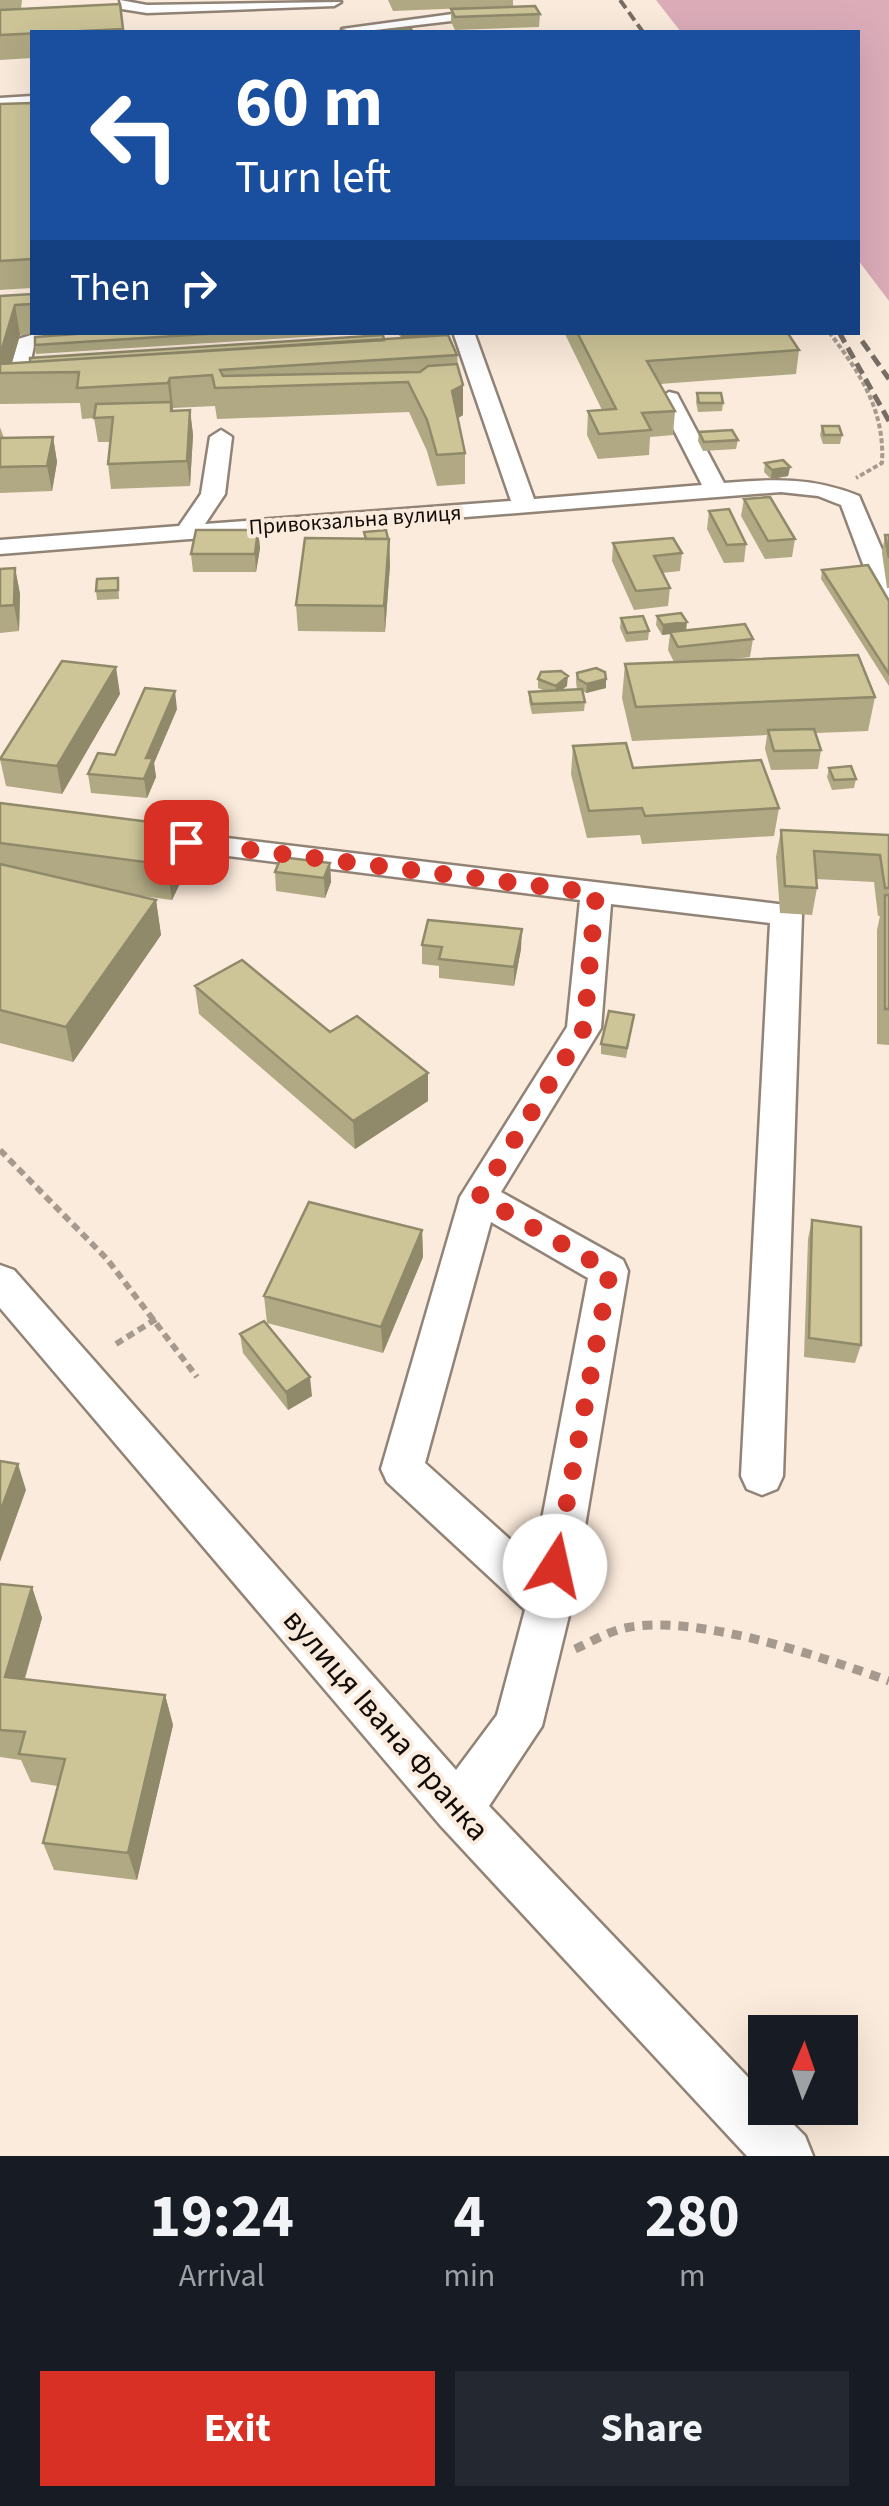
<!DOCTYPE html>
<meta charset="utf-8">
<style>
:root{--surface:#171b24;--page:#242831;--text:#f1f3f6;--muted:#9ea1a6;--accent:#d93025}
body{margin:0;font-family:"Source Sans 3",sans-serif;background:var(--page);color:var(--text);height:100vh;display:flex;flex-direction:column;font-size:38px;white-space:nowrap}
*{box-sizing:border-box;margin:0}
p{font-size:32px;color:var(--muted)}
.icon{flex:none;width:55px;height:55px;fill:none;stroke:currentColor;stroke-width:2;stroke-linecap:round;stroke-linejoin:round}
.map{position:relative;height:2156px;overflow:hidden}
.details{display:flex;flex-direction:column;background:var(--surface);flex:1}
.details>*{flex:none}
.hud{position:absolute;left:30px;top:30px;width:830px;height:305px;border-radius:0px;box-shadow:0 10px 40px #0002;background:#1a4fa0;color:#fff;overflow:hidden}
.needle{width:65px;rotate:2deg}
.buttons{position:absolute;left:748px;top:2015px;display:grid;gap:20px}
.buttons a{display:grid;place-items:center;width:110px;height:110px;border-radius:0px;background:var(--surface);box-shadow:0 10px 40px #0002;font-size:50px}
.pin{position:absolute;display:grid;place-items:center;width:85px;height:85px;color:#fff;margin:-42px;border-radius:20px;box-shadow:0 5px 15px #0006}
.me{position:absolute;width:110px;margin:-55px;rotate:10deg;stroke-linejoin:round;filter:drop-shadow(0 0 8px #0008)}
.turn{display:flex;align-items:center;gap:35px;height:210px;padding:0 40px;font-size:45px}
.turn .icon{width:130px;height:130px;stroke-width:2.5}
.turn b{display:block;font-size:70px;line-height:85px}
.then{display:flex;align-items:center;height:95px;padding:0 40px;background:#0003;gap:20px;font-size:38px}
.eta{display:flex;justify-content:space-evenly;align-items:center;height:170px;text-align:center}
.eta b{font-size:60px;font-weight:700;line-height:70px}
.action{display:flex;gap:20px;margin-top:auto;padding:20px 40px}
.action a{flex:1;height:115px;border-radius:0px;background:var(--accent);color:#fff;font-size:40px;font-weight:700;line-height:115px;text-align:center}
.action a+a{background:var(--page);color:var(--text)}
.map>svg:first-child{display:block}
.forest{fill:#dcacb9}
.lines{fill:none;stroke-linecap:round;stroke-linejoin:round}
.minor-casing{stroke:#918376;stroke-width:5}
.path-far2{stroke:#a69a8e;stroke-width:4;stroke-dasharray:5 2.5;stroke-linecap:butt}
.path-far1{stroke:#a69a8e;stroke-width:6;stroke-dasharray:8 5;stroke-linecap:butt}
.path{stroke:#a69a8e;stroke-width:9;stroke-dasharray:10 8;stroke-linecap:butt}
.minor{fill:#fff;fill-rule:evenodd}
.rail-far1{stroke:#776d64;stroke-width:4;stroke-dasharray:10 5;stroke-linecap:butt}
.rail{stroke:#776d64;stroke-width:5;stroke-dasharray:12 6;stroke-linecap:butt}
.wall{fill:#b0a983}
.shaded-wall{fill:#90896a}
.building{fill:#cdc498;stroke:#90896a;stroke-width:2.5}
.route{stroke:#d93025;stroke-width:18;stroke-dasharray:0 32.4}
.labels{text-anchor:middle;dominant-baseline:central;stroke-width:8;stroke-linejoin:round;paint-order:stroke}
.far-street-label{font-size:22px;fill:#120d08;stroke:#fbebdc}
.near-street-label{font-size:32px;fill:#120d08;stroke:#fbebdc}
</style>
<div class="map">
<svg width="889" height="2156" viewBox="0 0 889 2156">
<rect width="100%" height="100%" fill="#fbebdc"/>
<!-- forest -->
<path class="forest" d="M656 0H889V301L858 260V32H681Z"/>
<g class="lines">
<!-- minor casing -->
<g class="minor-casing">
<path id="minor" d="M120 0 147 5 341 2 334 6 147 13 122 9Z
M497 8 504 12 502 15 358 32 342 29Z
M32 96V106L0 108V98Z
M41 332H140L130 338 34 346 26 384 44 392 33 399 6 394 3 389 15 340Z
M453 332H474L534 499 702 485 658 399 669 392 677 394 724 483C773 479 813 477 859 496L889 566V607L876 599 841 505 818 496 781 492 0 554V540L179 526 201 494 210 437 221 430 232 437 225 494 205 524 511 501Z
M135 827 786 905 797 908 802 915 783 1476 777 1489 762 1495 747 1489 741 1476 770 923 611 904 601 1028 501 1192 623 1260 628 1271 572 1603 542 1726 489 1806 765 2095V2108H777L805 2136 813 2156H747L440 1825 0 1308V1265L14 1270 456 1770 497 1715 525 1610 387 1482 381 1469 460 1197 567 1027 580 900 124 843 120 836ZM491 1222 588 1278 534 1561 425 1463Z"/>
</g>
<!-- path-far2 -->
<path class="path-far2" d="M829 332C860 373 885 410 882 463L856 478"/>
<!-- path-far1 -->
<path class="path-far1" d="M0 1150 107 1259 197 1377
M116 1344 156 1319"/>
<!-- path -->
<path class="path" d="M575 1649C591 1642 607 1632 625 1628 695 1613 822 1657 889 1681"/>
<!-- minor -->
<use href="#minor" class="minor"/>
<!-- rail-far1 -->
<path class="rail-far1" d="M620 0 643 32"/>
<!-- rail -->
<path class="rail" d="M839 332 889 421
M862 341 889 379"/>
</g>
<!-- wall -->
<path class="wall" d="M0 0H22L21 9 120 4 123 32H32V58L0 60Z
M388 0H513V6L393 11Z
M451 9 540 14 539 27 455 30 451 22Z
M32 103V288L0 290V104Z
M32 294V332H54L20 335 12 363 401 338 397 332H443V335L457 355 463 415 458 418 465 453V484L437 486 427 451 409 412 217 419 215 406 173 408V411L190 410 193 435 190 486 111 489 108 464 110 442H98L94 418 82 419 80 403 0 404V296Z
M103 332H368V333L36 354 35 345Z
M564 332H787L799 350 796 374 660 384 675 411 673 435 650 437 649 455 598 459 587 435 588 411 602 410Z
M697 393 723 403 722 411 698 412 696 402Z
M822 426 842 435 840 444H823L820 435Z
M0 427 4 438 53 437 57 462 52 491 0 493Z
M699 432 738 440 736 449 703 451 698 441Z
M765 463 790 467 788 476 771 479 764 472Z
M744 499 795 539 792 557 765 559 741 516Z
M709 511 746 544 744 562 724 563 707 529Z
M258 530 260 548 256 572H193L191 554Z
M364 532 389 539 390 565 385 632 298 631 296 605 364 539Z
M885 535H889V588H887L882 553Z
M613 543 682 553 680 571 662 573 670 588 668 606 634 610 612 561Z
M15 568 20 594 19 631 0 633V569Z
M822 570 889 601V686L821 579Z
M118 578 119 599 97 600 96 591Z
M657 616 686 630 753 639 750 657 724 660 875 697 868 731 816 733 821 750 818 769 771 770 765 749 767 735 632 741 622 698 625 664 674 662 668 650 670 634 662 635 656 625Z
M621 618 649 631 648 640 626 642 620 628Z
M577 673 606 688 586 693 583 691 585 702 584 711 532 714 529 701V692L545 691 538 688V679L567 686 561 690H579L577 689 576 682Z
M120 694 62 794 6 786 0 759Z
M177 709 154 763 156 777 147 798 91 793 88 774Z
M573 746 633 768 779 808 774 836 642 844 640 835 587 838 571 774Z
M829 768 856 779 854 788 832 790 827 777Z
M0 803 150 822 151 830 187 869 172 900 127 894 156 900 161 935 73 1062 0 1043Z
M781 830 889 835V1045L877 1044V930L880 916H878L874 882 816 879 817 888 812 915 780 913 776 857Z
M330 863 331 882 325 898 276 891 275 872Z
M422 945 521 949 514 986 439 978V966L422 964Z
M195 986 330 1032 428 1101 355 1149 199 1014Z
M634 1015 626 1058 601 1054V1044Z
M812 1220 861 1345 855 1363 804 1357 808 1239Z
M422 1230 423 1257 383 1353 267 1323 264 1296Z
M240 1334 312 1396 288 1410 243 1353Z
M0 1584 32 1587 42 1618 25 1679 165 1695 173 1725 137 1880 54 1870 43 1843 58 1786 31 1782 21 1760 0 1757Z"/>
<!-- shaded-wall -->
<path class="shaded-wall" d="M15 305 20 335 9 373H0V355Z
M401 332H443V335L401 340Z
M170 378 173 408 174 436 168 383Z
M463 385V415L452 422V391Z
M190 410 193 435 190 486 187 461Z
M53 437 57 462 52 491 47 466Z
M790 467 788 476 771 479 772 470Z
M258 530 260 548 256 572 255 554Z
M389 539 390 565 385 632 384 606Z
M15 568 20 594 19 631 14 605Z
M687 622 686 632 662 635 663 625Z
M116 667 120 694 62 794 57 766Z
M568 676 567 686 555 695 556 686Z
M606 679V688L586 693 587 684Z
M175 691 177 709 154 763 156 777 147 798 144 779 146 758Z
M182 834 187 869 172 900 167 865Z
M330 863 331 882 325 898 324 878Z
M156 900 161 935 73 1062 66 1027Z
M522 929 521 949 514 986V967Z
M428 1073V1101L355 1149 353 1121Z
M422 1230 423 1257 383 1353 381 1327Z
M310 1377 312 1396 288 1410 286 1392Z
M18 1464 26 1490 0 1562V1512Z
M32 1587 42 1618 16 1707 5 1677Z
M165 1695 173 1725 137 1880 128 1853Z"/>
<!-- building -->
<path class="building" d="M120 4 123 29 0 35V10Z
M535 6 540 14 455 17 451 9Z
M411 29 413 32H391L390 30Z
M32 103V259L0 261V104Z
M32 294V304L15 305 0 355V296Z
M103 332H237L35 345V337Z
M577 332H787L799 350 647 361 675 411 642 413 651 430 599 434 588 411 616 409Z
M383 335 384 340 30 362V358Z
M448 335 457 355 220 370 223 376 420 372 428 366 457 364 463 385 452 391 465 453 437 455 427 420 408 382 215 388 212 375 170 378 168 383 77 388 79 372 0 373V364Z
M697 393H721L723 403H699Z
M171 402V411L190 410 187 461 108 464 113 417 94 418 96 404Z
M822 426H839L842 435H824Z
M732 430 738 440 704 442 699 432Z
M53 437 47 466 0 467V438Z
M783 460 790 467 772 470 765 463Z
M770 497 795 539 768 541 744 499Z
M729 509 746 544 727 545 709 511Z
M196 530H258L255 554H191Z
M386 530 388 539H366L364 532Z
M885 535H889V558Z
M305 538 389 539 384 606 296 605Z
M673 538 682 553 654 556 670 588 636 591 613 543Z
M868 565 889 601V674L822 570Z
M15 568 14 605 0 606V569Z
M118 578V590L96 591 97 579Z
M681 613 687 622 663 625 657 616Z
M643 616 649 631 627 633 621 618Z
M745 624 753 639 678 647 670 632Z
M858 655 875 697 636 707 625 664Z
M62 661 116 667 57 766 0 759Z
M596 668 605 672 606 679 587 684 578 679 577 673Z
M561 671 568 676 556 686 538 679 541 672Z
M145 688 175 691 146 758H153L144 779 88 774 98 753 115 755Z
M582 689 585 702 532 704 529 692Z
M814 729 821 750 774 751 768 730Z
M626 743 633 768 761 760 779 808 645 816 642 808 589 811 573 746Z
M851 766 856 779 834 780 829 768Z
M0 803 150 822 146 829 182 834 167 865 0 843Z
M781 830 889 835V888H885L880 855 814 851 817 888 785 886Z
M281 857 330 863 324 878 275 872Z
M0 864 156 900 66 1027 0 1010Z
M885 895H889V1009H885Z
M428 920 522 929 514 967 439 959 442 947 422 945Z
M242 960 330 1032 357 1016 428 1073 353 1121 195 986Z
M609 1011 634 1015 627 1048 601 1044Z
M309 1202 422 1230 381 1327 264 1296Z
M812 1220 861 1227V1345L809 1338Z
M264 1321 310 1377 286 1392 240 1334Z
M0 1461 18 1464 0 1512Z
M0 1584 32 1587 5 1677 165 1695 128 1853 43 1843 65 1759 19 1754 25 1732 0 1730Z"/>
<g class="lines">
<!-- route -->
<path class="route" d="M186 842 596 893 584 1028 479 1197 610 1271 555 1566"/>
</g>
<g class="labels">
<!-- far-street labels -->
<g class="far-street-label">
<text transform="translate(355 520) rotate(-4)">Привокзальна вулиця</text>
</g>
<!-- near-street labels -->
<g class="near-street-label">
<text transform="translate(386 1725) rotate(49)">вулиця Івана Франка</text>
</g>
</g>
</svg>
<div class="buttons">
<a><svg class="needle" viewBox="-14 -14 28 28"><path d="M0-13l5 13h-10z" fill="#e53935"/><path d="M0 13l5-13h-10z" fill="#9ea1a6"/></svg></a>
</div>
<div class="pin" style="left:186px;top:842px;background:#d93025"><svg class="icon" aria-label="arrive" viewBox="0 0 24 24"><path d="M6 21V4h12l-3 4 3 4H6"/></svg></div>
<svg class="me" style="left:555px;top:1566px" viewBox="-20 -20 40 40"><circle r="19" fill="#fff"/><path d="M0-13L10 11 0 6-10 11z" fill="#d93025"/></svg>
<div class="hud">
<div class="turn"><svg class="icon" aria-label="left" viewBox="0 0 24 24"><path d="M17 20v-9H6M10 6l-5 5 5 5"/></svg><div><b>60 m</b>Turn left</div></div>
<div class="then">Then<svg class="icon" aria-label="right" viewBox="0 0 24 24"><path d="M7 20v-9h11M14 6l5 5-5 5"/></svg></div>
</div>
</div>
<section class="details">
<div class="eta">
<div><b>19:24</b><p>Arrival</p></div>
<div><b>4</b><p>min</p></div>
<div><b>280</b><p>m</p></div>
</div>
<div class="action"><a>Exit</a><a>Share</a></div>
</section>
